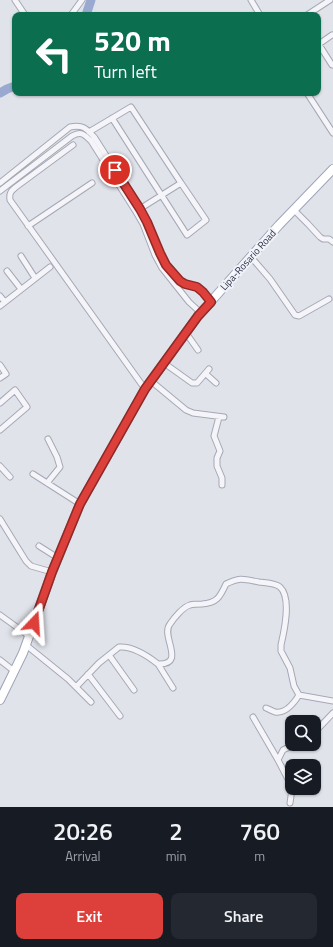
<!DOCTYPE html>
<style>
:root{--surface:#171b24;--page:#242831;--text:#f1f3f6;--muted:#9ea1a6;--accent:#dd3f3a}
body{margin:0;font-family:"Titillium Web",sans-serif;background:var(--page);color:var(--text);height:100vh;display:flex;flex-direction:column;font-size:15px;white-space:nowrap}
*{box-sizing:border-box;margin:0}
p{font-size:13px;color:var(--muted)}
.icon{flex:none;width:22px;height:22px;fill:none;stroke:currentColor;stroke-width:2;stroke-linecap:round;stroke-linejoin:round}
.map{position:relative;height:807px;overflow:hidden}
.side{display:flex;flex-direction:column;background:var(--surface);flex:1}
.side>*{flex:none}
.guide{position:absolute;left:12px;top:12px;width:309px;height:84px;border-radius:8px;box-shadow:0 1px 3px #0004;background:#0b6e4f;color:#fff;overflow:hidden}
.controls{position:absolute;left:285px;top:715px;display:grid;gap:8px}
.controls a{display:grid;place-items:center;width:36px;height:36px;border-radius:8px;background:var(--surface);box-shadow:0 1px 3px #0004;font-size:20px}
.pin{position:absolute;display:grid;place-items:center;width:34px;height:34px;color:#fff;margin:-17px;border:2px solid #fff;border-radius:50%;box-shadow:0 1px 4px #0007}
.me{position:absolute;width:44px;margin:-22px;rotate:20deg;stroke-linejoin:round;filter:drop-shadow(0 0 3px #0008)}
.turn{display:flex;align-items:center;gap:14px;height:84px;padding:0 16px;font-size:18px}
.turn .icon{width:52px;height:52px;stroke-width:2.5}
.turn b{display:block;font-size:28px;line-height:34px}
.eta{display:flex;justify-content:space-evenly;align-items:center;height:68px;text-align:center}
.eta b{font-size:24px;font-weight:600;line-height:28px}
.button{display:flex;gap:8px;margin-top:auto;padding:8px 16px}
.button a{flex:1;height:46px;border-radius:8px;background:var(--accent);color:#fff;font-size:16px;font-weight:600;line-height:46px;text-align:center}
.button a+a{background:var(--page);color:var(--text)}
.map>svg:first-child{display:block}
.lines{fill:none;stroke-linecap:round;stroke-linejoin:round}
.river{stroke:#99a9cf;stroke-width:9}
.street-casing{stroke:#a5a9b6;stroke-width:7}
.primary-casing{stroke:#9fa5b8;stroke-width:10}
.street{stroke:#f5f5f9;stroke-width:5}
.primary{stroke:#fff;stroke-width:8}
.route-casing{stroke:#902926;stroke-width:10}
.route{stroke:#dd3f3a;stroke-width:7}
.labels{text-anchor:middle;dominant-baseline:central;stroke-width:4;stroke-linejoin:round;paint-order:stroke}
.street-label{font-size:10px;fill:#272d45;stroke:#f1f3f8}
</style>
<div class="map">
<svg width="333" height="807" viewBox="0 0 333 807">
<rect width="100%" height="100%" fill="#e1e3eb"/>
<g class="lines">
<!-- river -->
<path class="river" d="M86 15 91 0
M0 93 7 89 15 86"/>
<!-- street casing -->
<g class="street-casing">
<path id="street" d="M15 0 25 15
M251 0 260 15
M71 15 82 0
M307 15 330 0
M318 43 332 65H333
M319 44 332 35
M307 93 333 133
M112 118 187 235 206 220 181 183
M89 132 131 107 181 183 138 210
M73 145 16 187C11 191 9 193 10 200L145 389
M0 183 70 127C83 124 87 129 95 138L140 209 147 222 160 253 166 265 180 281 185 284 197 287 203 292 211 302
M0 191 72 136C81 131 84 134 91 141L136 212 143 224 155 255 162 268 189 302 201 313
M294 210 308 224 320 237 323 239H329L333 242
M28 226 92 183
M21 256 35 278
M251 257 270 279 295 315 299 316 329 299
M7 271 21 289
M0 296 5 302
M0 306 50 267
M186 333 198 350
M164 363 192 383H197L209 369
M0 365 6 374 0 378
M206 374 216 383
M151 381 186 410 193 413 224 417
M0 403 15 390 27 407 0 430
M219 417 214 436 220 451 217 458V466L222 478V485
M0 466 10 477
M33 474 80 504
M47 483 60 467 57 457 48 439
M0 519 26 561 31 566 52 572
M39 546 58 558
M0 615 29 636
M26 645 68 679 91 702
M109 655 134 690
M0 660 14 671
M88 674 120 716
M76 687 99 663 119 647C133 646 148 656 158 664
M173 688 158 664C187 665 160 636 170 624 174 618 183 607 190 605 194 604 198 604 202 604 217 603 220 597 226 584 241 577 243 579 259 582 266 583 275 583 280 587 292 598 284 632 281 645V651L290 668 294 686 299 695 333 701
M266 708C269 709 272 711 275 712 286 714 294 703 299 695
M253 717 278 760
M314 733 333 713
M290 803 292 789 291 785 278 760 283 750 295 744"/>
</g>
<!-- primary casing -->
<g class="primary-casing">
<path id="primary" d="M0 700 23 653 52 572 80 504 145 389 198 316 279 225 333 169"/>
</g>
<!-- street -->
<use href="#street" class="street"/>
<!-- primary -->
<use href="#primary" class="primary"/>
</g>
<g class="lines">
<!-- route casing -->
<g class="route-casing">
<path id="route" d="M34 623 52 572 80 504 145 389 198 316 211 302 203 292 197 287 185 284 180 281 166 265 160 253 147 222 140 209 115 170"/>
</g>
<!-- route -->
<use href="#route" class="route"/>
</g>
<g class="labels">
<!-- street labels -->
<g class="street-label">
<text transform="translate(248 260) rotate(-48)">Lipa-Rosario Road</text>
</g>
</g>
</svg>
<div class="controls">
<a><svg class="icon" aria-label="search" viewBox="0 0 24 24"><circle cx="10" cy="10" r="6"/><path d="M15 15l6 6"/></svg></a>
<a><svg class="icon" aria-label="layers" viewBox="0 0 24 24"><path d="M12 4l9 5-9 5-9-5zM3 14l9 5 9-5"/></svg></a>
</div>
<div class="pin" style="left:115px;top:170px;background:#d93025"><svg class="icon" aria-label="arrive" viewBox="0 0 24 24"><path d="M6 21V4h12l-3 4 3 4H6"/></svg></div>
<svg class="me" style="left:34px;top:623px" viewBox="-20 -20 40 40"><path d="M0-17L14 15 0 8-14 15z" fill="#dd3f3a" stroke="#fff" stroke-width="4"/></svg>
<div class="guide">
<div class="turn"><svg class="icon" aria-label="left" viewBox="0 0 24 24"><path d="M17 20v-9H6M10 6l-5 5 5 5"/></svg><div><b>520 m</b>Turn left</div></div>
</div>
</div>
<section class="side">
<div class="eta">
<div><b>20:26</b><p>Arrival</p></div>
<div><b>2</b><p>min</p></div>
<div><b>760</b><p>m</p></div>
</div>
<div class="button"><a>Exit</a><a>Share</a></div>
</section>
